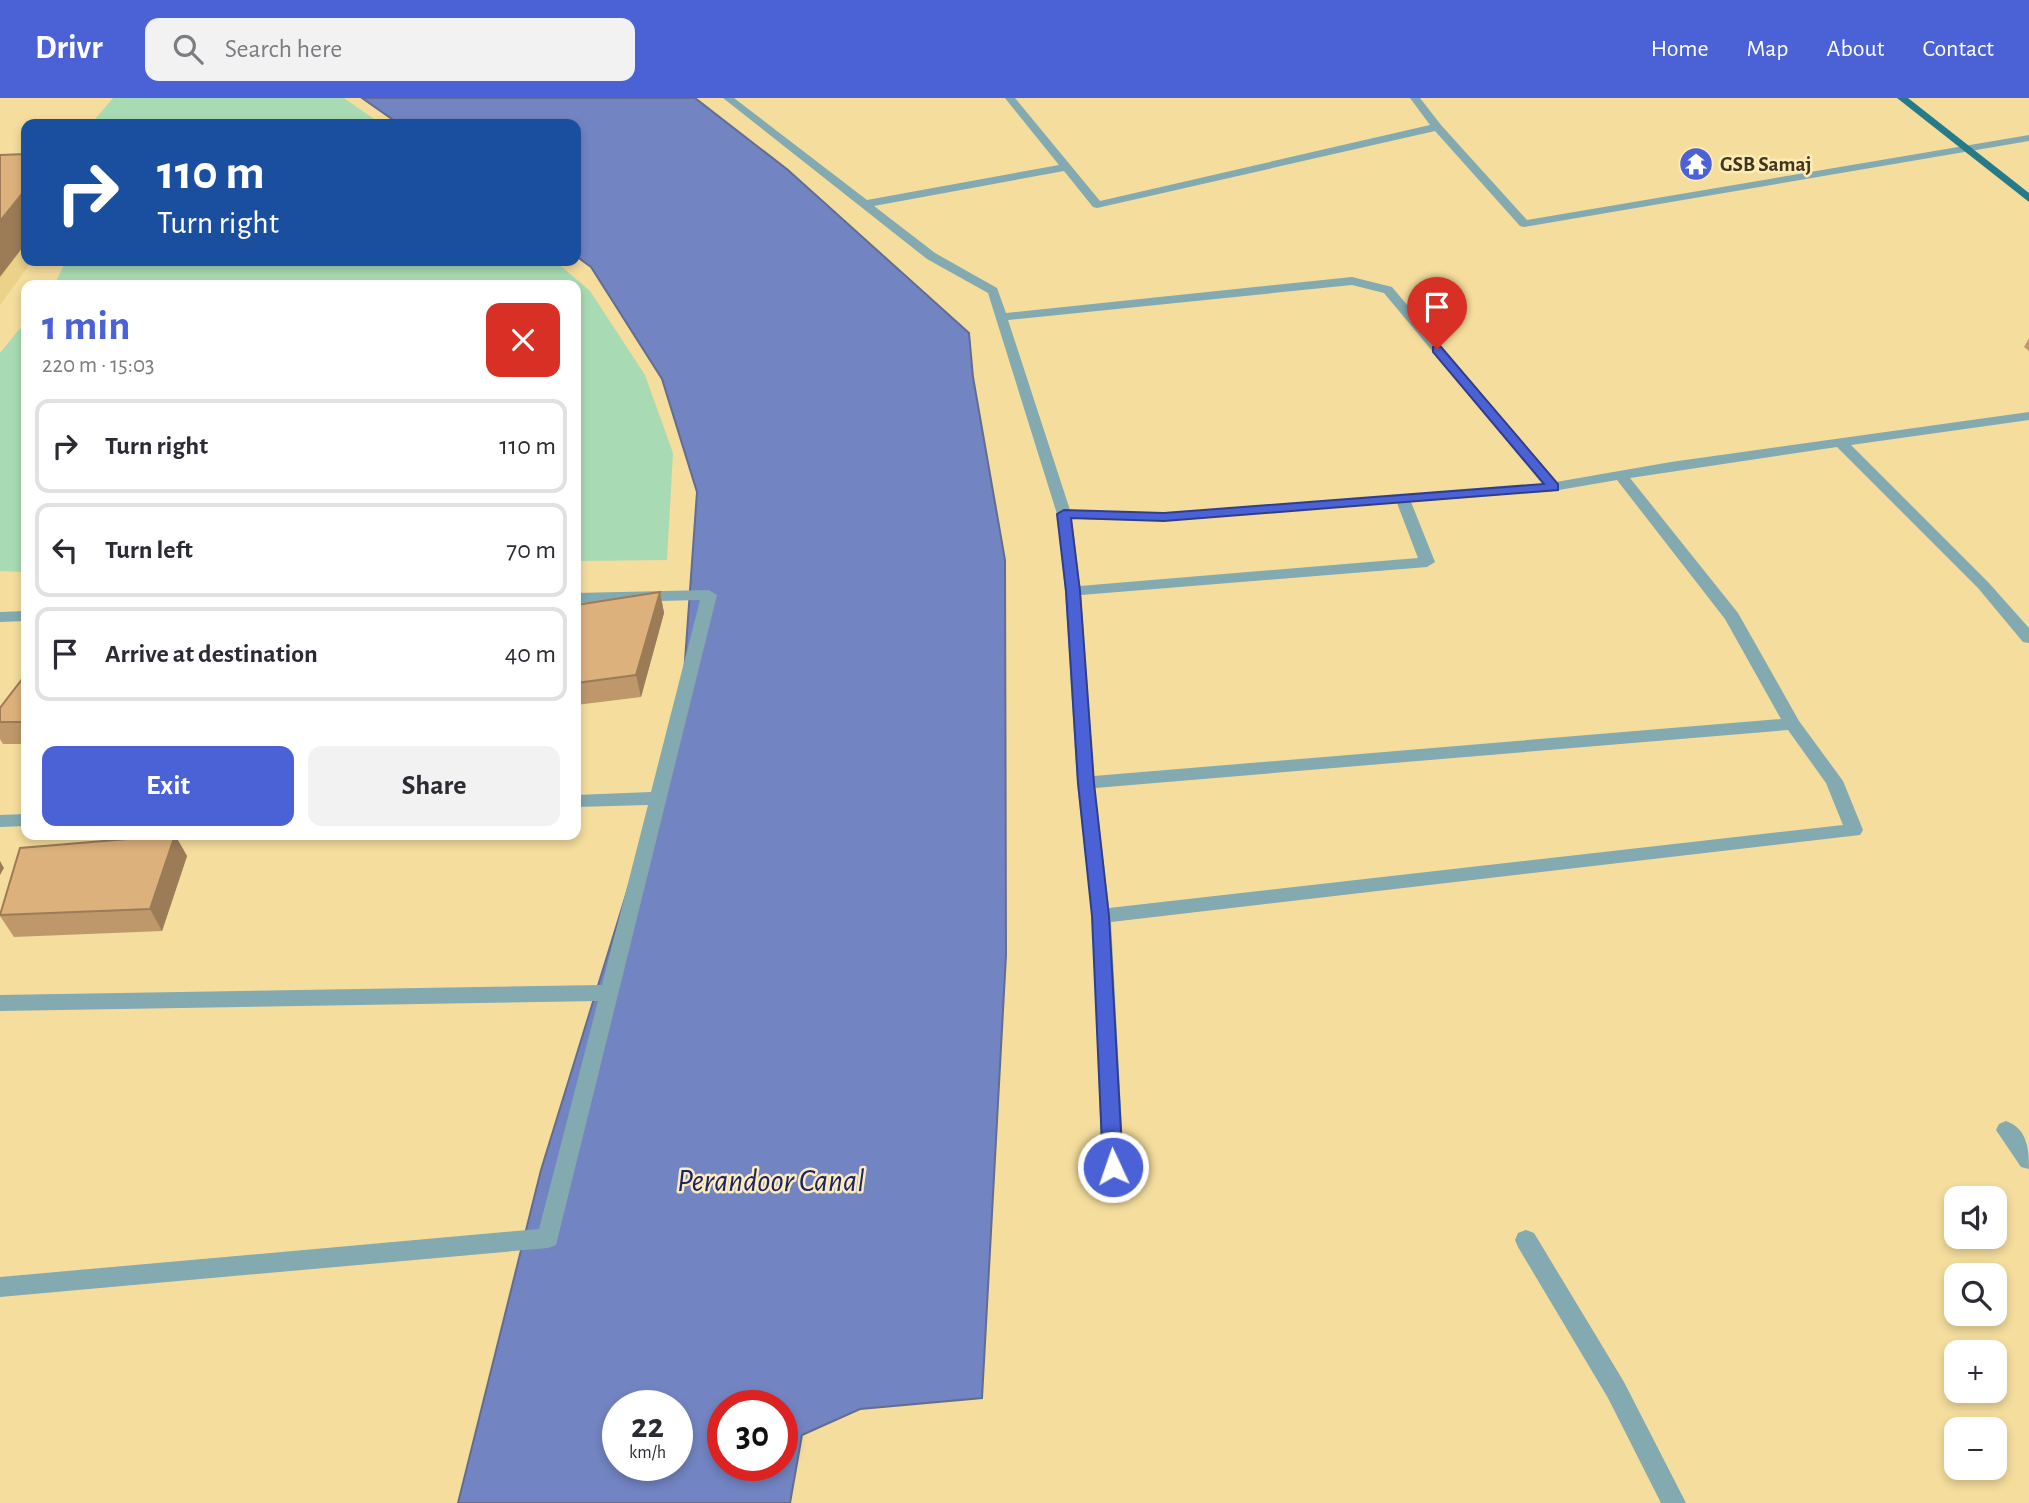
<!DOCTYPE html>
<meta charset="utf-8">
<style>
:root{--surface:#fff;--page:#f2f2f3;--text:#2b2b33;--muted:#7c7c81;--line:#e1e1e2;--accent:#4b61d6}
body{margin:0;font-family:"Alegreya Sans",sans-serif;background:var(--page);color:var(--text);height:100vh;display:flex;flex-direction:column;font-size:26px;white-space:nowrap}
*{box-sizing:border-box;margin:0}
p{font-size:23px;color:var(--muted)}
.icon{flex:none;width:38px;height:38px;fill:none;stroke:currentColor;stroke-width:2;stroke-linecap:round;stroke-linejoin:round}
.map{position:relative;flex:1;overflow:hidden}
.drawer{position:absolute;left:21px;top:182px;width:560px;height:560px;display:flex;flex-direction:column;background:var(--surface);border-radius:14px;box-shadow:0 4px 10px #0003}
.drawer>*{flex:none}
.guide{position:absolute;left:21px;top:21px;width:560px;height:147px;border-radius:14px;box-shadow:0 4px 10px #0003;background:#1a4fa0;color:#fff;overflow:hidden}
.tools{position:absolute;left:1944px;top:1088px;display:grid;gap:14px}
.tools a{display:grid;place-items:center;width:63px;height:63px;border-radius:14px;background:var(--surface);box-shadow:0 4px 10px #0003;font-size:35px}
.speed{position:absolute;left:602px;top:1292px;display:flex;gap:14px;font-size:35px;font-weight:700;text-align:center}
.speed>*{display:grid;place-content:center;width:91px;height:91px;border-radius:50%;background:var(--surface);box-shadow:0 4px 10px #0003;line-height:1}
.speed small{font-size:18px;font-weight:400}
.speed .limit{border:10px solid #d22;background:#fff;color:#111}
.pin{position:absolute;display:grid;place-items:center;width:60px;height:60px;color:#fff;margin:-72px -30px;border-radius:50% 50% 50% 0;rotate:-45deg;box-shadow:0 0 7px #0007}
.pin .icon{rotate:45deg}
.me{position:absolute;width:77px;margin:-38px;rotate:357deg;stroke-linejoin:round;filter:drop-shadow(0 0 5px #0008)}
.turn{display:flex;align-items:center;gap:24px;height:147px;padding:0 21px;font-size:32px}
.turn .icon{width:91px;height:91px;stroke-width:2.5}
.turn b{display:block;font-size:49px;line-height:60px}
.round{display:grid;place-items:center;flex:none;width:74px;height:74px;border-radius:14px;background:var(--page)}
.overview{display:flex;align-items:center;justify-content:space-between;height:119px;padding:0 21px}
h1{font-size:42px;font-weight:600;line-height:52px;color:var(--accent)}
.action{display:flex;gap:14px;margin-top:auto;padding:14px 21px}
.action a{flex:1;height:80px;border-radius:14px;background:var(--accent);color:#fff;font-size:28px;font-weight:600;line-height:80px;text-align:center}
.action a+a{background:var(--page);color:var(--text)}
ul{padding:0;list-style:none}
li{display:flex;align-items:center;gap:21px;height:94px;margin:0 14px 10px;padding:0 7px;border:4px solid var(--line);border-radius:14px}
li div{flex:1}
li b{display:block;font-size:26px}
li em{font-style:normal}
header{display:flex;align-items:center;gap:42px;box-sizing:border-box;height:98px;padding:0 35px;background:var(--accent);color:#fff}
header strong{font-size:33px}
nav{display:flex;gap:38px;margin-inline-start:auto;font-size:24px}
.search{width:490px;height:63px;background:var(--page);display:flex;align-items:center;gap:18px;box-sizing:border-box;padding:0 24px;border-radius:14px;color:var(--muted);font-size:26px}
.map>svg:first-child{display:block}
.built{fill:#ecd289}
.green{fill:#a8dbb3}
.water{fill:#7284c2;stroke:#636d90;stroke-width:2;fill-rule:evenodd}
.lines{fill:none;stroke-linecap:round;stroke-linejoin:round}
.minor{fill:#83a9b1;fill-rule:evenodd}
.major{fill:#267b8a;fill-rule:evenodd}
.wall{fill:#be986b}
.shaded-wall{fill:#9b7c57}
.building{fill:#ddb17c;stroke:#9b7c57;stroke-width:2}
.route{fill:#4b61d6;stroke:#313f8b;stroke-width:2}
.labels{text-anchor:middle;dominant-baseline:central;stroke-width:5;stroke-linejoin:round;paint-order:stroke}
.far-poi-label{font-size:21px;font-weight:bold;fill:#40371c;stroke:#fdebb8;text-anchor:start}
.near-water-label{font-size:32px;font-style:italic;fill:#1a246d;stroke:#fdebb8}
</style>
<header>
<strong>Drivr</strong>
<div class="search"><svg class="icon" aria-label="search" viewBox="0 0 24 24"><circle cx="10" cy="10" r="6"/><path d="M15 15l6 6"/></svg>Search here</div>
<nav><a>Home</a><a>Map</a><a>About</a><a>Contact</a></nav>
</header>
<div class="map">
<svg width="2029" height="1405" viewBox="0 0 2029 1405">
<rect width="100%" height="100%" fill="#f4dd9d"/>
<!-- built -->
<path class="built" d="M0 84H26V163H32L0 207Z"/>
<!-- green -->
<path class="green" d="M113 0H344L381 26H91Z
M66 163H555L590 193 645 277 673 355 667 462 576 463V187H54Z
M26 223V474L0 473V255Z"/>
<!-- water -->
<path class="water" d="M362 0H695L788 72 969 235 973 279 1005 462 1006 857 982 1300 860 1311 802 1337 790 1405H458L541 1072 681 619 697 394 662 281 591 169 576 158V26H399ZM618 1307H677V1367H618ZM723 1307H782V1367H723Z"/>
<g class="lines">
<!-- minor -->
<path class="minor" d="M723 0H734L867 102 1059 67 1005 0H1015L1100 103 1430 27 1410 0H1420L1441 27 1527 122 2029 37V43L1524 129 1520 128 1435 33 1097 110 1093 109 1064 73 874 108 935 155 997 190 1006 215 1352 179 1392 189 1556 384 1671 364 2029 314V322L1851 347 1988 484 2029 530V545L2023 544 1978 490 1837 349 1630 380 1738 515 1799 623 1843 683 1863 732 1860 737 1111 824 1124 1069 1121 1076 1113 1078 1105 1076 1102 1069 1092 818 1077 685 1065 493 1057 416 988 195 927 161ZM1352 187 1384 195 1543 386 1164 415 1070 412 1008 222ZM1617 382 1725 521 1781 621 1094 678 1081 497 1427 469 1435 464 1411 404 1553 393ZM1397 405 1418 460 1080 488 1072 421 1164 423ZM1788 632 1826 685 1843 727 1109 810 1095 690Z
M709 492 717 497 556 1147 548 1150 0 1199V1179L539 1131 598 903 0 913V897L602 887 648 707 576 709V697L651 694 700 502 576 505V495Z
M26 513V523L0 524V514Z
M26 716V728L0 729V717Z
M2006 1023C2028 1031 2029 1052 2029 1071L2021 1069 1996 1032 1999 1026Z
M1526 1132 1534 1135 1624 1284 1686 1405H1661L1608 1300 1518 1149 1515 1142 1518 1135Z"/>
<!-- major -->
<path class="major" d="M1897 0H1908L2029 95V104Z"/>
</g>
<!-- wall -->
<path class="wall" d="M2029 240V253L2024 249Z
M660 494 664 515 641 599 576 607V507Z
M26 576V646H3L0 641V610Z
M175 737 187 758 162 833 14 839 0 818V815Z"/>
<!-- shaded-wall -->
<path class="shaded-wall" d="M26 91V145L0 179V123Z
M660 494 664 515 641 599 636 577Z
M175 737 187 758 162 833 150 811Z
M0 763 4 770 0 777Z"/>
<!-- building -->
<path class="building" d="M26 56V91L0 123V57Z
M660 494 636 577 576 585V507Z
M26 576V624H0V610Z
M175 737 150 811 0 817 20 750Z"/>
<!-- route -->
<path class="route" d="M1433 249H1441L1558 386V392L1164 423 1071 420 1080 493 1094 685 1109 818 1123 1069 1120 1075 1113 1077 1106 1075 1103 1069 1092 818 1078 685 1066 493 1057 416 1064 412 1164 415 1544 386 1433 254Z"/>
<!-- icons -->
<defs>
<g id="temple-disc" transform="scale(1.75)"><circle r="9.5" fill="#4b61d6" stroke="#fdebb8"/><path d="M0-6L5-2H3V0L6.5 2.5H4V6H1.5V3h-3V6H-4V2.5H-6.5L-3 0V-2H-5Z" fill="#fff"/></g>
</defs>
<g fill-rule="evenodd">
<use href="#temple-disc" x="1696" y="66"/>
</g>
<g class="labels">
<!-- far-poi labels -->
<g class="far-poi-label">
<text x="1720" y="66">GSB Samaj</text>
</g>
<!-- near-water labels -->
<g class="near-water-label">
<text x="771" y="1083">Perandoor Canal</text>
</g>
</g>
</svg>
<div class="tools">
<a><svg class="icon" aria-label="sound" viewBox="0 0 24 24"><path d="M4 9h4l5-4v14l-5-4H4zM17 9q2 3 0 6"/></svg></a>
<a><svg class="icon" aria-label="search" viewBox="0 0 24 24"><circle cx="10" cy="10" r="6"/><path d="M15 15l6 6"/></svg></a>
<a>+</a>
<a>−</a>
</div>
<div class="speed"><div>22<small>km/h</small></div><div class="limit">30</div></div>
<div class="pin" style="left:1437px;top:251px;background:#d93025"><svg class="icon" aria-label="arrive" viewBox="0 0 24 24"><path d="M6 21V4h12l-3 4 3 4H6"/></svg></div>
<svg class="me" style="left:1113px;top:1069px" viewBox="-20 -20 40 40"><circle r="17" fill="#4b61d6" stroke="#fff" stroke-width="3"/><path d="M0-11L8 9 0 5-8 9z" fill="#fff"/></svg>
<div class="guide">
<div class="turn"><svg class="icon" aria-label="right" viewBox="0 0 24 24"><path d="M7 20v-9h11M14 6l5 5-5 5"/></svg><div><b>110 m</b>Turn right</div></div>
</div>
<section class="drawer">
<div class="overview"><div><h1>1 min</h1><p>220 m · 15:03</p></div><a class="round" style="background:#d93025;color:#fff"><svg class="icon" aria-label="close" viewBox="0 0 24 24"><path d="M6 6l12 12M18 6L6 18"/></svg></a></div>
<ul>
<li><svg class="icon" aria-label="right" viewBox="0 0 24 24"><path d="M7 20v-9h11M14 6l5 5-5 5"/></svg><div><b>Turn right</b></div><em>110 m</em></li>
<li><svg class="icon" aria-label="left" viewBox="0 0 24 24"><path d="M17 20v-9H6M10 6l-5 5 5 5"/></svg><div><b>Turn left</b></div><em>70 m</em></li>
<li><svg class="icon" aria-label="arrive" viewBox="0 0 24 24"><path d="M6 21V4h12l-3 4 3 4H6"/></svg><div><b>Arrive at destination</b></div><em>40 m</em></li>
</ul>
<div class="action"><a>Exit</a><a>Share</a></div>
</section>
</div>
